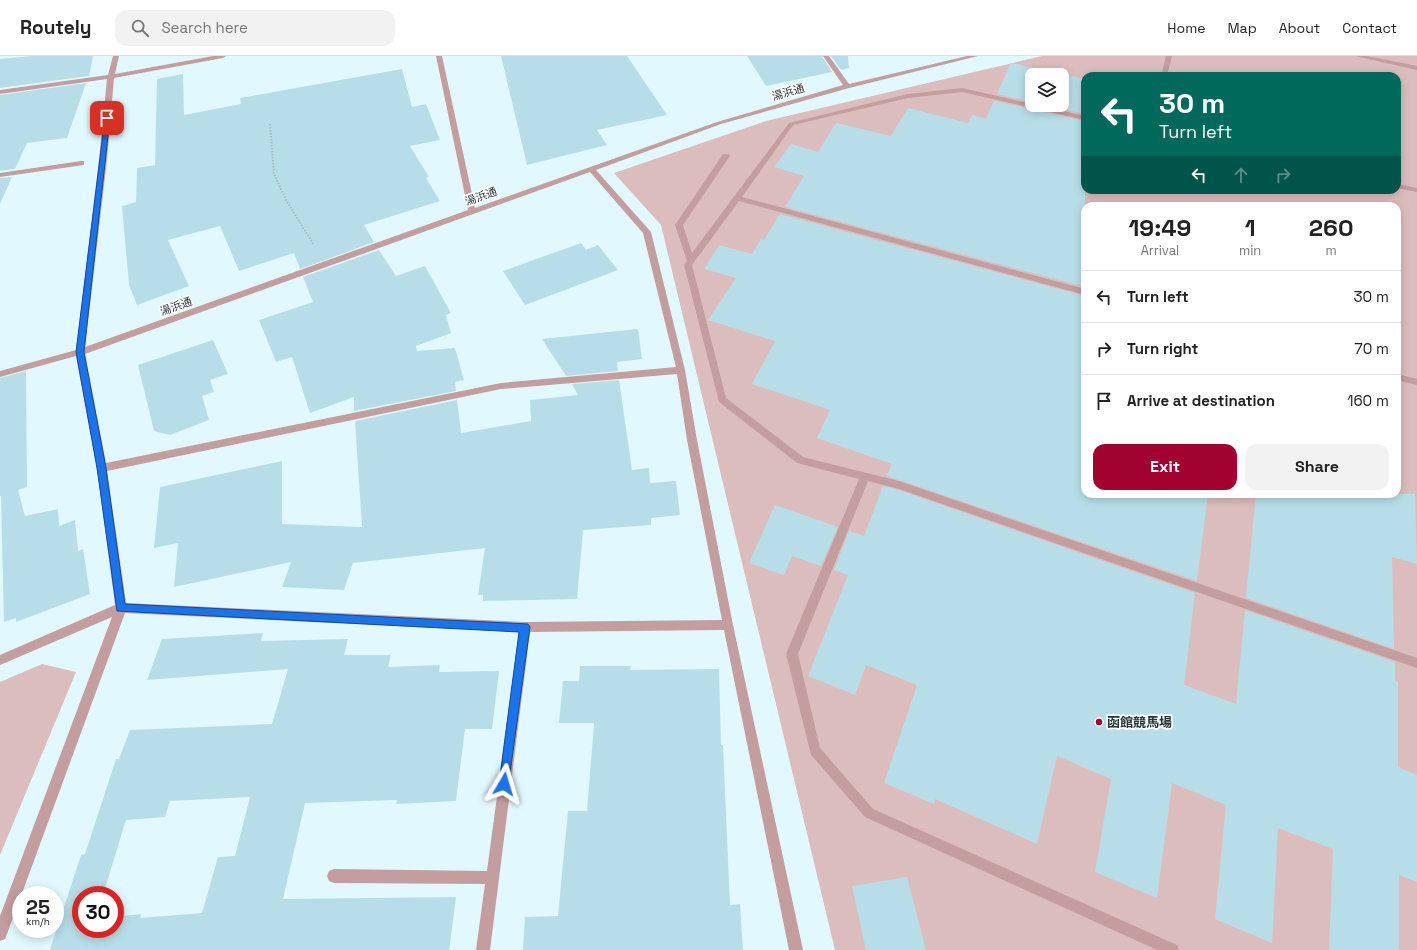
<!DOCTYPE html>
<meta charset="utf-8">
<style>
:root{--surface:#fff;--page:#f2f2f2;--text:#222;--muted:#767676;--line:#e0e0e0;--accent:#a20230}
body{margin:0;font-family:"Space Grotesk","Noto Sans JP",sans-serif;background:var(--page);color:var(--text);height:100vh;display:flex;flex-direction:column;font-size:15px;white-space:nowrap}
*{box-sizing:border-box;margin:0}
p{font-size:13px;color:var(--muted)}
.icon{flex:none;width:22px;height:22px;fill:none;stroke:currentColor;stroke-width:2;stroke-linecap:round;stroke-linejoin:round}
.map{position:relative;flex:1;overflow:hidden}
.sheet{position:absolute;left:1081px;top:146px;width:320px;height:296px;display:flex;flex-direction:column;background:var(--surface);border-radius:12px;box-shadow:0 2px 10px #0003}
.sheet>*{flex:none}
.hud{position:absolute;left:1081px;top:16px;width:320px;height:122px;border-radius:12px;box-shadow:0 2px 10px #0003;background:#00695c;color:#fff;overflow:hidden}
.fabs{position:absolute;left:1025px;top:12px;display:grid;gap:8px}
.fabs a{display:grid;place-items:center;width:44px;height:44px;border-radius:8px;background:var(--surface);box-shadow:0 2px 10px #0003;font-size:20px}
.speed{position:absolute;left:12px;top:830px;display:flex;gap:8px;font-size:20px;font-weight:700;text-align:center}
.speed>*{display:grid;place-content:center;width:52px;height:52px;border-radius:50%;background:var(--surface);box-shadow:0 2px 10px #0003;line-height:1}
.speed small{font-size:10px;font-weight:400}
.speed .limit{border:6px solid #d22;background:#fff;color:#111}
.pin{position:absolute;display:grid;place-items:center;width:34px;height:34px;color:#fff;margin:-17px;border-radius:8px;box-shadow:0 2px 6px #0006}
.me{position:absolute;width:44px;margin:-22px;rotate:7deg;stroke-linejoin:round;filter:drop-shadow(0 0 3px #0008)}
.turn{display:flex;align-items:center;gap:14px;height:84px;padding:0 12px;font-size:18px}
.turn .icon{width:52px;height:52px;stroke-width:2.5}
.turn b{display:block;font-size:28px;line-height:34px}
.lanes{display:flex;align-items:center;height:38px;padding:0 12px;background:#0003;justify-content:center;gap:20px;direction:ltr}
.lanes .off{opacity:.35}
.eta{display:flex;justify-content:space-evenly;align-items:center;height:68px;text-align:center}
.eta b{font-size:24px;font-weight:700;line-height:28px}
.cta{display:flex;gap:8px;margin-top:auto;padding:8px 12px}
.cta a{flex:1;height:46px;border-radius:12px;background:var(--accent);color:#fff;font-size:16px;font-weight:700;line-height:46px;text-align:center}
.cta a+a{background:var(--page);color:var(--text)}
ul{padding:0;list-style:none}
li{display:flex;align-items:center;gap:12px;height:52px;padding:0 12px;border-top:1px solid var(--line)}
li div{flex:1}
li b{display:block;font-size:15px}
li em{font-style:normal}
header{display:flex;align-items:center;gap:24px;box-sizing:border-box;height:56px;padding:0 20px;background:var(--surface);border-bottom:1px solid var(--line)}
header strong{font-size:19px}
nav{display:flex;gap:22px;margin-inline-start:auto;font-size:14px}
.search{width:280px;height:36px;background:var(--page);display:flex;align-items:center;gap:10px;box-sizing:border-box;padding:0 14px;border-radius:12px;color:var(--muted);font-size:15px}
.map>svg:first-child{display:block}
.green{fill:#dcbdbd;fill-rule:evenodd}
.building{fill:#b7dee8;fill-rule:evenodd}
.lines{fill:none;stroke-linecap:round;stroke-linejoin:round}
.path{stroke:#a6bbc0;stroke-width:2;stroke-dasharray:1.5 1.5;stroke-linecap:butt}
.minor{fill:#c49d9e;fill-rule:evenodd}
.route{fill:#1a73e8;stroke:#114b97}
.poi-dot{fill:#a20230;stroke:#fff;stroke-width:1.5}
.labels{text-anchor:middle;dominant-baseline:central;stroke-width:3.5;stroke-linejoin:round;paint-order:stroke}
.far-street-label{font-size:11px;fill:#263539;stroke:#fff}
.poi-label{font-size:13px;font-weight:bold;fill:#263539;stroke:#fff;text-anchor:start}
</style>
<header>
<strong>Routely</strong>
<div class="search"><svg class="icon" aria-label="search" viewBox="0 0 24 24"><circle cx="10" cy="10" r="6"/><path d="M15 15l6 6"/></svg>Search here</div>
<nav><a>Home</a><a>Map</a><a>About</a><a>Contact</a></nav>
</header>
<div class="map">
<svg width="1417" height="894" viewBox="0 0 1417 894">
<rect width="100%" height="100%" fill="#e1f9fe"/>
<!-- green -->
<path class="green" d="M1042 0H1417V894H835L661 169 614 117 766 65ZM1032 19H1062V49H1032ZM1085 20H1397V134H1085ZM1085 150H1397V438H1085Z
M42 608 76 616 0 799V626Z"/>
<!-- building -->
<path class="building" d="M32 0H93L89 20 0 32V3Z
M501 0H627L667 59 597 74 607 89 527 109Z
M747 0H822L832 16 766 30Z
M831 0H848L849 12 841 14Z
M1011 7 1085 23V58L1043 49H1062V19H1032V46L997 38Z
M402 13 412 51 426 48 440 84 410 90 429 121 426 122 440 145 364 169 374 186 300 213 294 197 239 215 220 170 168 184 189 230 137 249 129 229 122 150 136 146 137 112 155 109 157 23 183 18 184 59 241 48 240 42Z
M86 27 67 82 27 87 15 113 0 115V39Z
M994 45 1085 65V231L785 151 804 120 774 111 791 88 818 96 836 67 891 80 908 52 968 67 972 59 986 63Z
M12 121 0 148V122Z
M780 158 1085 240V438H1208L1197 525 887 420 892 408 817 382 830 354 752 328 775 285 708 264 736 222 704 213 719 189 752 198 761 183 764 184Z
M581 187 586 194 598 189 618 214 525 249 503 215Z
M379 194 396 220 425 210 451 257 446 259 451 277 416 290 417 295 455 292 464 324 455 326 456 335 354 355V341L310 357 292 301 276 306 259 264 313 246 303 221Z
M638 273 642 303 617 306 618 315 566 320 542 283Z
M213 284 228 318 210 324 214 336 202 340 209 364 170 379 154 375 138 309Z
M26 315 27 431 18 434 25 460 58 453 59 470 75 464 78 495 83 493 90 538 16 566V562L4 566 1 440H0V322Z
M619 324 632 414 649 412 650 427 676 425 680 459 651 462V469L583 474 577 543 483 545V539H478L485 492 353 507 344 534 282 531 291 506 174 531 178 487 154 492 160 431 282 405V468L362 471 355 365 457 344 461 377 531 365 530 344 578 339 572 328Z
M883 430 899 434 1195 537 1184 629 1236 648 1245 554 1395 606V625L1398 626V711L1417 719V826L1399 819V894H1329L1333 793 1278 772 1272 887 1215 863 1226 749 1172 727 1157 842 1095 816 1111 723 1057 700 1037 788 935 743 934 748 884 727 917 629 866 609 855 639 808 620 848 519 834 514 849 475 864 480Z
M1256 438H1415L1417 508 1392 501 1394 593 1246 542Z
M775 449 838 471 821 510 792 500 784 519 749 507Z
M263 577 261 585 348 583 344 599H391L388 611 440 609 439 616 499 615 492 673H465L456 745 396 748 397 744 305 747 283 843 456 841 449 894H50L81 799 85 798 116 703H119L130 674 272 668 288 613 147 624 162 583ZM250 741 235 800 218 801 202 857 140 862 141 858 115 861V873H81V839H103L126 764 165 761 170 745Z
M580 610H631L630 614 719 613 721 689H723L730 849 740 848 743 894H523L525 861 558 860 568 755H587L594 667H559L563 625H579Z
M907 821 926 894H866L852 830Z"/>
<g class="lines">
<!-- path -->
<path class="path" d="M270 68 274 118 286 144 314 189"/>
<!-- minor -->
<path class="minor" d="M113 0H119L115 18 213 0H226L223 2 114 22 107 104 85 291 468 154 436 0H442L475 152 717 66 843 29 823 0H829L849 28 967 0H978L849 32 721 68 596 114 651 176 685 314 697 384 733 569 803 894H789L724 574 530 576 490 894H476L485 828 334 827 329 825 327 820 329 815 334 813 487 815 519 576 125 557 7 878 5 883 0 885V860L112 561 0 609V599L115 549 97 412 76 300 0 321V315L76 294 99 104 107 23 0 38V34L108 19ZM590 116 643 177 676 311 501 327 106 407 85 298ZM677 318 687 384 722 564 525 566 126 547 107 415 501 333Z
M1166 0H1172L1167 20H1161Z
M1355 0H1367L1417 10V14Z
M962 32 1085 60V64L962 36 908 42 793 69 742 141 1085 233V239L739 145 692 209 726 342 803 401 899 425 1417 602V612L899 433 868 425 798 598 820 692 873 753 1177 889 1179 894H1157L865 761 811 699 786 598 859 423 797 407 719 346 684 209 687 205 675 169 723 98H729L730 100 683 169 692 197 789 67 908 38Z
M81 105H84V109L0 121V117Z
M1397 128 1417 132V136L1397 132Z
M1397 318 1417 323V329L1397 324Z"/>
</g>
<!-- route -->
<path class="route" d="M105 61 110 62 84 296 106 412 125 548 528 568 530 571 508 732 504 734 500 732 499 728 519 576 117 555 97 412 76 296Z"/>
<!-- markers -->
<circle class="poi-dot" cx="1099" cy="666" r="4"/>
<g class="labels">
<!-- far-street labels -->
<g class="far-street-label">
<text transform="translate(788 36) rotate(-16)">湯浜通</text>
<text transform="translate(481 140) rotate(-20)">湯浜通</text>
<text transform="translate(176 250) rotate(-20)">湯浜通</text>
</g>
<!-- poi labels -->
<g class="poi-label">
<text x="1107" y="666">函館競馬場</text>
</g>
</g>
</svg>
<div class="fabs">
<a><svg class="icon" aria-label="layers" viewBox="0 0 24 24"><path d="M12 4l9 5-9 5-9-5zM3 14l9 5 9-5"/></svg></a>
</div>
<div class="speed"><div>25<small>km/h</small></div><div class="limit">30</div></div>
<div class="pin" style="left:107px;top:62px;background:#d93025"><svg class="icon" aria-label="arrive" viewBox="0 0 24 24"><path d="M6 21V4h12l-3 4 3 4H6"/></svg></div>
<svg class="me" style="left:504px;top:728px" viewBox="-20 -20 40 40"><path d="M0-17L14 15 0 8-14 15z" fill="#1a73e8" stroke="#fff" stroke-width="4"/></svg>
<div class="hud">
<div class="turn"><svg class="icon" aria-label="left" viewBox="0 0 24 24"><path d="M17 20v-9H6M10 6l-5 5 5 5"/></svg><div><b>30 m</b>Turn left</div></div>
<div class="lanes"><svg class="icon" aria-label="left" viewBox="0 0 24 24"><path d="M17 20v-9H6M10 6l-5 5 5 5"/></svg><svg class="icon off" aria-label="ahead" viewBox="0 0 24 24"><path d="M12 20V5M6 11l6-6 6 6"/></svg><svg class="icon off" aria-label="right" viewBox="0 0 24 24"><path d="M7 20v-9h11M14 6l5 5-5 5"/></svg></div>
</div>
<section class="sheet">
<div class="eta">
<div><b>19:49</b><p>Arrival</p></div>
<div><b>1</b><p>min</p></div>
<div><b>260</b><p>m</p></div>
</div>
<ul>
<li><svg class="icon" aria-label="left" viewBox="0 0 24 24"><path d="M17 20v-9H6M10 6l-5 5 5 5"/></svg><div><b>Turn left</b></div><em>30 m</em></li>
<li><svg class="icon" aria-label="right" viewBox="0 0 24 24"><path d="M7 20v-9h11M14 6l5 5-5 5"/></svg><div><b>Turn right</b></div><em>70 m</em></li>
<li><svg class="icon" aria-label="arrive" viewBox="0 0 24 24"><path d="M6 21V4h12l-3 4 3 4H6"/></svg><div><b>Arrive at destination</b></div><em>160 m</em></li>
</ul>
<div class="cta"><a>Exit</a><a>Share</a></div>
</section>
</div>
